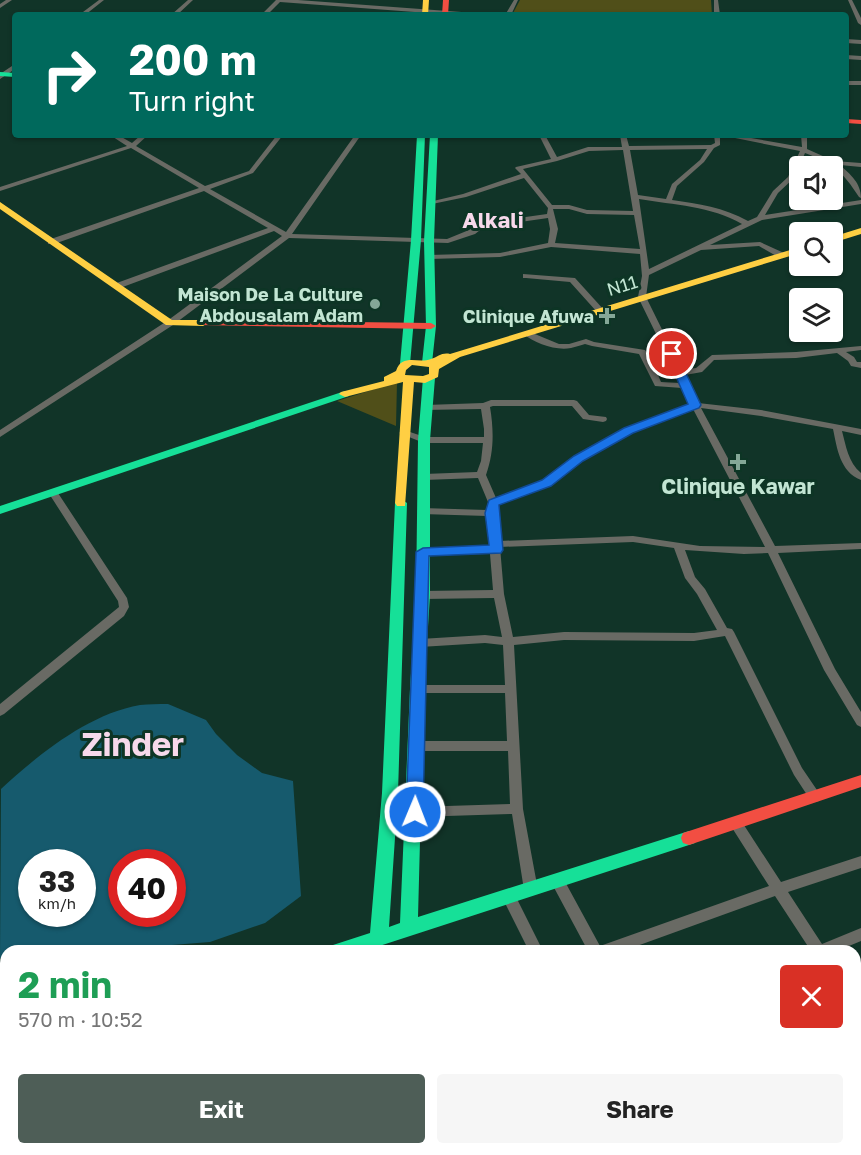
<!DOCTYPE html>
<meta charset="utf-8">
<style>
:root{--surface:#fff;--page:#f6f6f6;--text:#222;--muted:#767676;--accent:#4e5e57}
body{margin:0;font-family:"Golos Text",sans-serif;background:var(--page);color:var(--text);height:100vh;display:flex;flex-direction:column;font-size:22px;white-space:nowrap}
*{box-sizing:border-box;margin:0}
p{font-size:20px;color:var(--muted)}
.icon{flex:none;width:33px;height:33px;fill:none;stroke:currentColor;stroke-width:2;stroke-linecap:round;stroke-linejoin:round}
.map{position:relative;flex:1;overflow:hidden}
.panel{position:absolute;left:0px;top:945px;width:861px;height:210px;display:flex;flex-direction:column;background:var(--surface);border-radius:18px 18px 0 0;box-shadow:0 2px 4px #0004}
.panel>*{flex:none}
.guide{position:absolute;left:12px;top:12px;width:837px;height:126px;border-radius:6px;box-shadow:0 2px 4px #0004;background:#00695c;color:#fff;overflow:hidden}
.tools{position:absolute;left:789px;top:156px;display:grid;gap:12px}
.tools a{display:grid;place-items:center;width:54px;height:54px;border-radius:6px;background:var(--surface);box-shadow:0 2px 4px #0004;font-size:30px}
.speed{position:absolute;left:18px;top:849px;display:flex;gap:12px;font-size:30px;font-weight:700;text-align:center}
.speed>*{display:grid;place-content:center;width:78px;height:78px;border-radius:50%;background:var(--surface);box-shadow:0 2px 4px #0004;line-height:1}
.speed small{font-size:15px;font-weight:400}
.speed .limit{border:9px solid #d22;background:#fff;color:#111}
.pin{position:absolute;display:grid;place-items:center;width:51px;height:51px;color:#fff;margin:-26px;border:3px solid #fff;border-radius:50%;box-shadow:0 2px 6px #0007}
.me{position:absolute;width:66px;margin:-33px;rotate:1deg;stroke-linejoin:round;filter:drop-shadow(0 0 4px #0008)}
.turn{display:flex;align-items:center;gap:21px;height:126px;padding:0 18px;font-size:27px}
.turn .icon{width:78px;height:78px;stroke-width:2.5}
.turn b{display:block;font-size:42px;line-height:51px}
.round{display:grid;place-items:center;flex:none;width:63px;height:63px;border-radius:6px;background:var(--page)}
.overview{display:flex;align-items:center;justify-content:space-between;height:102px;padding:0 18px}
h1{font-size:36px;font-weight:700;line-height:45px;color:#1e9e55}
.button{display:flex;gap:12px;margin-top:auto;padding:12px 18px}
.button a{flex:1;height:69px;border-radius:6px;background:var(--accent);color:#fff;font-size:24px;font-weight:700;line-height:69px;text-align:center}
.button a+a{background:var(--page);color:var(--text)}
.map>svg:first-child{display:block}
.green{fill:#504f19}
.water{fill:#165a6d;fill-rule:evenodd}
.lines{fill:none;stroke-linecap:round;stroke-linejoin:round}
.street{fill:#696a64;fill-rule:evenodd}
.fast{fill:#16e098;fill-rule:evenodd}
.slow{fill:#ffcf43;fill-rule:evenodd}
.jam{fill:#f24e42;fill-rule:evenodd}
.route{fill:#1a73e8;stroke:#114b97;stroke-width:1.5}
.poi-dot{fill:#84a797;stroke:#0d3525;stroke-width:2}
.labels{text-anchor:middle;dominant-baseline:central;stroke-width:6;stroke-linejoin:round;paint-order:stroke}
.far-street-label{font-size:18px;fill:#c2e5d3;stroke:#0d3525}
.far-poi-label{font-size:18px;font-weight:bold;fill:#c2e5d3;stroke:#0d3525;text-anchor:end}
.poi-label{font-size:21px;font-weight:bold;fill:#c2e5d3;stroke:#0d3525}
.far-district-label{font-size:22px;font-weight:bold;fill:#f7d9eb;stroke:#0d3525}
.town-label{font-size:33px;font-weight:bold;fill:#f7d9eb;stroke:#0d3525}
</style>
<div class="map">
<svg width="861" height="1155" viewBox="0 0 861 1155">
<rect width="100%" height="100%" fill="#113428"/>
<!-- green -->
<path class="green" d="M520 0H711L712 15H512Z
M397 382 396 426 337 401Z"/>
<!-- water -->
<path class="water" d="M168 704 206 720 216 734 237 755 262 773 293 781 301 896 265 923 210 942 96 951H6V958H0L1 789C38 755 88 714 140 705 149 704 158 704 168 704ZM32 862H82V914H32ZM122 862H172V914H122Z"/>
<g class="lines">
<!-- street -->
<path class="street" d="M6 0H12L0 8V4Z
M99 0H104L85 15H79Z
M188 0H193L177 15H171Z
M276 0H298L475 13 478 15H455L280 2 267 15H261Z
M514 0H518L511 15H505Z
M714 0H718L720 15H714Z
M848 0H852L861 18V25L858 23Z
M846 39 861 40V44L846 43Z
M846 55 861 56V60L846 59Z
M15 64V69L0 79V74Z
M846 81H861V85H846Z
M110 135H118L132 143 141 135H148L136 146 205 186 249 171 277 135H283L253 173 210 189 286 232 355 135H361L292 234 447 239 469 230 482 223 547 214 548 208 524 178 466 197 432 204 429 202 463 194 521 174 515 168 516 167 551 159 539 135H545L557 157 588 147H622L620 135H626L629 146 711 145 715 143 714 135H734L802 147 801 135H807V149L834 161 861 163V167L840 165C851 175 861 183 861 198L859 197C843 172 834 164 805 153L794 178 778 193 765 215 861 200V204L762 220 710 245 760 242 784 253V257H778L759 246 701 250 649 275 646 297 682 370 696 368 712 355 796 352 861 346V350L846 352 854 357 857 362H861V368L851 366 848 361 837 353 796 358 714 360 702 372 685 375 698 403 761 410 861 429V435L842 431C846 446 848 462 861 473V480C840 472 837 448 833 429L761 416 701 408 775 546 861 543V549L778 553 835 669 861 712V727L857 725 824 670 768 553 744 554 685 550 695 577 705 589 727 628 732 629 734 632 802 768 819 793 821 797 819 801 815 802 811 801 794 775 725 636 694 641 564 640 514 645 523 809 538 890 536 894 531 896 526 894 524 890 512 814 415 817 410 816 409 812 410 808 415 807 510 804 508 751H416L412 749 410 746 412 743 416 741H507L505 693H417L413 692 411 689 413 686 417 685H505L503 645 485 643 420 647 416 646 414 643 416 640 420 639 485 635 502 637 494 598 423 599 418 595 423 591 493 590 490 554 423 555 418 552 423 549 490 547 487 516 422 514 417 511 422 508 487 510 488 502 478 478 424 480 419 477 424 474 477 472 481 461 483 443H424L399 433 404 430 425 437H484V429L481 409 423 410 422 408 426 405 483 403 491 400H574L577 401 589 415 606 417 607 419 606 421 603 422 583 419 572 406H493L490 407C494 431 494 452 486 475L496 498 543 481 576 457 626 429 690 404 682 388 655 386 639 354 592 346 585 344C581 345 576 347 571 348 555 351 535 343 523 334L524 332H530L559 344H569L586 339 594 342 645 350 651 359 661 382 680 383 638 297 642 276 640 254 551 247 500 257 429 259 425 257 429 255 500 253 548 243 550 229 548 218 484 227 475 234 448 243 289 238 173 325 0 437V430L167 321 282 236 274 231 120 288H114V284L268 228 204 191 54 244H48V240L199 188 131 148 0 191V187L127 146ZM720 135 800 151 788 177 773 191 757 217 748 221C723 207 699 204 672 200L677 186 704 162 714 148 720 145ZM707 149 700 160 672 184 666 199 638 195 630 150ZM623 150 633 211 587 210 569 205H552L523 169 557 161 589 151ZM639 199C674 205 711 206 742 224L649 269ZM553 209H569L587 214 634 215 640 249 555 243 558 229ZM693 409 765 547 700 546 633 536 499 541 498 504 549 485 582 461 632 433ZM633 542 674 548 685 578 697 594 717 630 694 633 564 632 513 637 504 594 500 547Z
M419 135H464L461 137 421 138 419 137Z
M523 274 575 278 604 310 600 312H597L570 282 526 278H523Z
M53 489 56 490 127 598 129 607 124 616 4 714 0 716V704L119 607 118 601 48 492Z
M735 818 740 819 781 882 861 856V868L788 892 822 944 861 928V941L837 951H811L775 896 623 951H588L551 882 553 878 558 876 563 878 600 946 769 886 729 823 730 819Z
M509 891 514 893 543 951H529L502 897 504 893Z
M855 997 861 1000V1034L855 1036V1022L861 1020 855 1017Z
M861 1131V1147L855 1150 853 1149H855V1134Z
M217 1149H233L235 1155H219Z
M618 1149H634L636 1155H620Z
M684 1149H700L703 1155H687Z
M820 1149H847L844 1155H817Z"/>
<!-- fast -->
<path class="fast" d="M0 72 15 73V77L0 76Z
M417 135H425L421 240 410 364 405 367 400 364 411 240Z
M430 135H438L434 241 436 326 432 363 427 366 422 363 426 326 424 241Z
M429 375 435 378 430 440V595L424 689 418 917 689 831 695 833 697 838 695 843 689 845 364 951H330L333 945 370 933 382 793 395 503 401 499 407 503 398 793 389 927 400 923 410 689 416 595 418 440 423 378Z
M345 391 349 392V396L0 514V506Z"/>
<!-- slow -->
<path class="slow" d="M423 0H429L428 15H422Z
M0 202 172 320H203L208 323 203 326 166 325 0 209Z
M861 228V234L832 243V237Z
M800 247V253L460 357 439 369 438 377 425 383 414 382 405 506H397L395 503 403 382 345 397 339 394 341 392 384 381V377L396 371C402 353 418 364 431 359 438 357 442 352 450 354ZM412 365 429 367V374L423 376 405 375 406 370Z
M6 1055V1075L0 1077V1057Z"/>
<!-- jam -->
<path class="jam" d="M443 0H449L448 15H442Z
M846 119 861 120V124L846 123Z
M203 320 431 323 436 326 431 329 199 325V321Z
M861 775V787L689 845 683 843 681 838 683 833Z"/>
</g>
<!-- route -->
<path class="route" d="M672 351 677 354 701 405 699 408 633 433 583 461 551 486 499 505 503 550 501 553 429 556 423 812 421 816 415 818 409 816 406 812 416 552 423 548 489 545 485 513 489 500 542 480 574 456 624 428 688 404 666 354Z"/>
<!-- markers -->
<g class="poi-dot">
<circle cx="375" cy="304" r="6"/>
<path d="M604 307h6v6h6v6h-6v6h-6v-6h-6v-6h6z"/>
<path d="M735 453h6v6h6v6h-6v6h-6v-6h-6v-6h6z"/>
</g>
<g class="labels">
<!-- far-street labels -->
<g class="far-street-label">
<text transform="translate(622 285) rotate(-17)">N11</text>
</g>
<!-- far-poi labels -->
<g class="far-poi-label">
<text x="363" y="294">Maison De La Culture<tspan x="363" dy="21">Abdousalam Adam</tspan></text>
<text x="594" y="316">Clinique Afuwa</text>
</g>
<!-- poi labels -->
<g class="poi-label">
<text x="738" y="486">Clinique Kawar</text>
</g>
<!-- far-district labels -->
<g class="far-district-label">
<text x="493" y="219">Alkali</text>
</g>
<!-- town labels -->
<g class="town-label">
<text x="133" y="743">Zinder</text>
</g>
</g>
</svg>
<div class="tools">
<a><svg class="icon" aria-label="sound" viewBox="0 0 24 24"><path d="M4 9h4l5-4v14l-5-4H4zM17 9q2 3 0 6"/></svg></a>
<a><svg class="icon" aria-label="search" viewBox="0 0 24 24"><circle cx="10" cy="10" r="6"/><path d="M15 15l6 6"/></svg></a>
<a><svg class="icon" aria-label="layers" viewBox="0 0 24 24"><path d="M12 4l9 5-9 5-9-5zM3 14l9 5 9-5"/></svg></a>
</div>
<div class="speed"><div>33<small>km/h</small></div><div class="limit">40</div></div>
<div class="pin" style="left:672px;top:354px;background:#d93025"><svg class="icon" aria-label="arrive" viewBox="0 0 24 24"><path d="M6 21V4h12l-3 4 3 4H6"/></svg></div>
<svg class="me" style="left:415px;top:812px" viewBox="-20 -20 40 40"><circle r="17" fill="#1a73e8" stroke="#fff" stroke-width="3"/><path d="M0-11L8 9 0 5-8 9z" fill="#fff"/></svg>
<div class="guide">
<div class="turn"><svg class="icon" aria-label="right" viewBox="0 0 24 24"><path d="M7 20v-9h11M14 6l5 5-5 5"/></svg><div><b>200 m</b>Turn right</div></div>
</div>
<section class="panel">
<div class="overview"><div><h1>2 min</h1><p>570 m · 10:52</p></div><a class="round" style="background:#d93025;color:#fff"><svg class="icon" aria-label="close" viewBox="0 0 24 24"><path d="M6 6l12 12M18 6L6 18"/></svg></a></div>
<div class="button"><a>Exit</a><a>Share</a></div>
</section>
</div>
